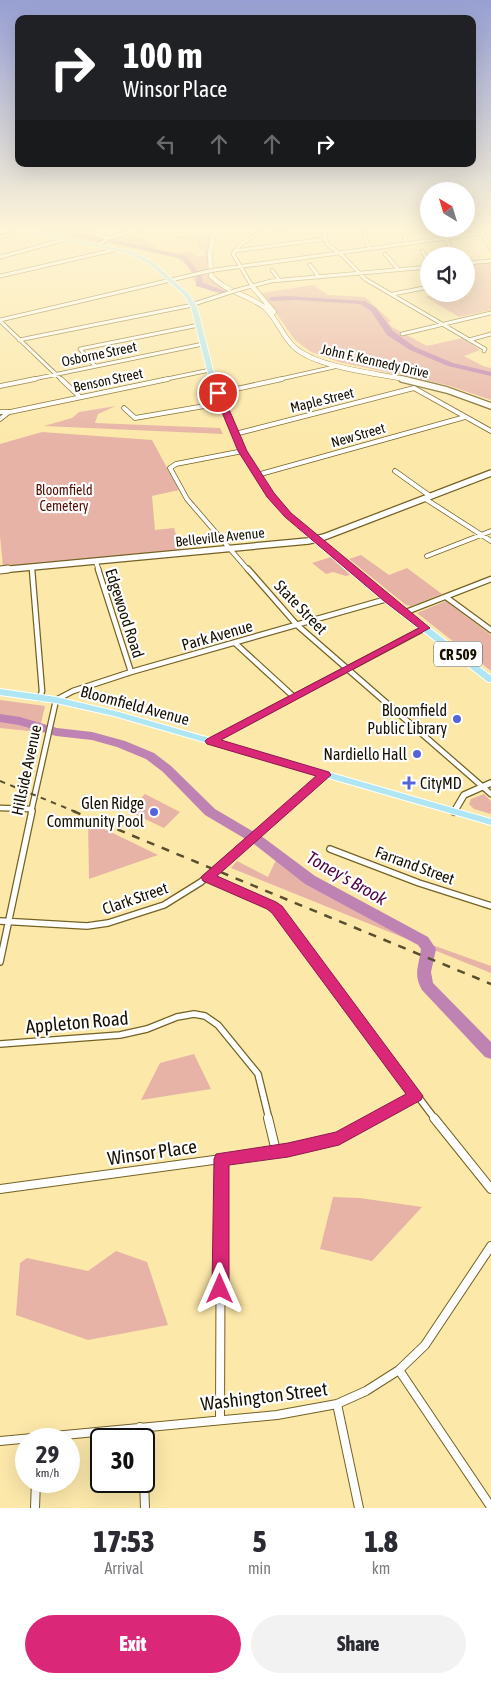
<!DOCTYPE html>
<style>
:root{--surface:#fff;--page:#f2f2f3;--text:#2b2b33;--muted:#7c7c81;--accent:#db2777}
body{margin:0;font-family:"Asap Condensed",sans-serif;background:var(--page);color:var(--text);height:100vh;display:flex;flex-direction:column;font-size:19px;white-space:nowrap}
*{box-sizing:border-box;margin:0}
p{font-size:16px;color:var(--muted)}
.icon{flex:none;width:28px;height:28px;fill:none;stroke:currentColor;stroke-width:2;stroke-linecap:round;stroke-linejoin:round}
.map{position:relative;height:1508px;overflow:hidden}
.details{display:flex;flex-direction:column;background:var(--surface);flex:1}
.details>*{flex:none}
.guide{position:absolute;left:15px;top:15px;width:461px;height:152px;border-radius:10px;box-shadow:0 5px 20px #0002;background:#202124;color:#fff;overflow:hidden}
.needle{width:32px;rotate:322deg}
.tools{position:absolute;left:420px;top:182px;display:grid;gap:10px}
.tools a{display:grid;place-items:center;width:55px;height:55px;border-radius:50%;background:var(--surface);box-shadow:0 5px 20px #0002;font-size:25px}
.speed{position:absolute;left:15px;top:1428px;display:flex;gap:10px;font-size:25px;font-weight:700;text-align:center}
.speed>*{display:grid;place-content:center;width:65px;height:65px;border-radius:50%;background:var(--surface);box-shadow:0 5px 20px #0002;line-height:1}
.speed small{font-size:12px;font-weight:400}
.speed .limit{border:2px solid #111;border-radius:8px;background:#fff;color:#111}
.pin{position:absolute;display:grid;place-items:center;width:42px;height:42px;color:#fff;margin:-21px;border:2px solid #fff;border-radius:50%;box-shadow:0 1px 5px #0007}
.me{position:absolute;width:55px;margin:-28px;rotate:0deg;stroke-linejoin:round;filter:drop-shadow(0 0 4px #0008)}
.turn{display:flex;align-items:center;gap:18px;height:105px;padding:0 25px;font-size:22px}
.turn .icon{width:65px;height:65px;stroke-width:2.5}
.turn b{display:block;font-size:35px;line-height:42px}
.lanes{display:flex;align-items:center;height:48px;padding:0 25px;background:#0003;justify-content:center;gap:25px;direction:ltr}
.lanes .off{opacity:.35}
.eta{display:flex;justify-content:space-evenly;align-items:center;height:85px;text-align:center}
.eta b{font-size:30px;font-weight:800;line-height:35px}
.button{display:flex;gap:10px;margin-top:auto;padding:10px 25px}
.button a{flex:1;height:58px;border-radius:30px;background:var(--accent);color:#fff;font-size:20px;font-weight:800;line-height:58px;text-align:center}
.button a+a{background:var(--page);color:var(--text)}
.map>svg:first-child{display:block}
.green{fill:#e7b3a7}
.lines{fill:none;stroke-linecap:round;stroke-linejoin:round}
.river{fill:#be83b3;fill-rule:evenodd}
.minor-far4-casing{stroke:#746224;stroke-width:4.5}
.minor-far3-casing{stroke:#746224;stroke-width:5.5}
.minor-far2-casing{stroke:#746224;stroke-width:7}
.minor-far1-casing{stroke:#746224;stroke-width:8}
.minor-casing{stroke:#746224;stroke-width:10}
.tertiary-casing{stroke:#746224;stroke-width:8}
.secondary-far2-casing{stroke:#746224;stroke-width:5.5}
.secondary-far1-casing{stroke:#746224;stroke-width:8}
.secondary-casing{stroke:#746224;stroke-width:9}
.primary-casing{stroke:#fff;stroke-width:2}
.minor-far4{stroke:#fff;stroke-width:3}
.minor-far3{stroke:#fff;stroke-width:4}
.minor-far2{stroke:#fff;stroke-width:4.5}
.minor-far1{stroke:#fff;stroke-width:5.5}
.minor{stroke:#fff;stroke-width:8}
.tertiary{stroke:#fff;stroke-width:5.5}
.secondary-far2{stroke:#fff;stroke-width:4.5}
.secondary-far1{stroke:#fff;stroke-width:5.5}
.secondary{stroke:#fff;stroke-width:7}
.primary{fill:#aee7f3;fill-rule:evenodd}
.rail-far1{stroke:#594e30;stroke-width:2;stroke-dasharray:5.5 5.5;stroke-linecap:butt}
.rail{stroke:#594e30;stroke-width:2.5;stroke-dasharray:8 8;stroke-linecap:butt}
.minor-bridge-casing{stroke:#746224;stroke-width:4.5;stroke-linecap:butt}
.minor-bridge{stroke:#fff;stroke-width:3}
.route{fill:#db2777;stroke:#8e194d}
.poi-dot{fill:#5465dc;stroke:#fff;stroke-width:2}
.labels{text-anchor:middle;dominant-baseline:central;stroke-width:4.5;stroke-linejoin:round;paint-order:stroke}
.far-street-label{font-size:14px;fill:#171000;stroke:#fff}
.far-park-label{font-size:14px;fill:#540f03;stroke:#fff}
.shield{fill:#fff;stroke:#5d584c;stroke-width:1}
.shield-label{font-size:15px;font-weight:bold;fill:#171000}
.street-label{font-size:16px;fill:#171000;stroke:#fff}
.poi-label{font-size:16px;fill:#171000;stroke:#fff;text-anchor:end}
.water-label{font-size:18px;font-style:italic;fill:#4f0548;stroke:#fff}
.near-street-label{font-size:19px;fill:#171000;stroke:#fff}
</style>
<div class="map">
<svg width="491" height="1508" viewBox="0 0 491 1508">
<rect width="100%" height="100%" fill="#fce8a9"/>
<!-- green -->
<path class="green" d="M22 229H81L104 238 97 243Z
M179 235 186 237 212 235 207 270 192 273 187 265 175 256 107 240C116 237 138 236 146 240 151 242 154 248 159 249 168 253 180 254 189 251L196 256H204V251L197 247 200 242 186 239H175Z
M491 262V310L459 317 425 297 440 294H466V265Z
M207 274 214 282 229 290C226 291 223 293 220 293 213 293 194 285 192 277Z
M313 285 328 295 365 297 391 321 388 322 392 327 427 346 462 338 480 350 464 356 483 366 491 368V400L447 385 339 362 311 352 295 340 262 293Z
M116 406 98 414 95 423 220 428 223 434 44 426 72 418 79 412Z
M42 432 152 440 179 490 152 496 155 530 174 528 181 550 3 567 0 536V444Z
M361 555 389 575 407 568 442 594 411 606 406 605 349 559Z
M331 557 350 575 346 576 333 572 326 574 312 563Z
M446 601 491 635V671L417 613Z
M0 700 45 706 39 732 0 728Z
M145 794 180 812 164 828 128 811Z
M484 794 491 801V814L474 809 469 804 471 799Z
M88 821 158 855 89 879Z
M283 857 313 881 435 946 491 966V973L231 868 237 861 268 877 276 860Z
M194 1054 211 1089 141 1100 160 1063Z
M333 1197 360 1198 422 1207 372 1261 320 1249Z
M116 1251 147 1262 168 1325 88 1340 16 1315 20 1263 27 1258 88 1271Z"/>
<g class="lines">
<!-- river -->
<path class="river" d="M50 229 74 230 102 240 99 242Z
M109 239 186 256 202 277 203 283 225 291 221 293 196 286V277L182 259 107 242V240Z
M287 296 365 301 376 308 393 331 415 347 453 363 491 372V376L448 366 410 350 387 335 371 311 360 304 295 300 272 301 268 299 272 297Z
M0 714 20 717 57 728 92 732 125 741 154 753 171 766 215 809 264 838 315 876 428 937 436 949 431 972 433 983 491 1042V1059L485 1057 422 990C413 975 419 965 421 949L418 945 305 884 254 844 205 815 163 772 146 759 117 747 92 740 56 736 19 725 0 722Z"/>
<!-- minor-far4 casing -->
<g class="minor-far4-casing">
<path id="minor-far4" d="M83 229 107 238
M323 229 327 244 343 256 365 279 485 349 484 351
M363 229 369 248
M402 229 407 243
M442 229 454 256
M480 229 491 249
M261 232 285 229
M0 237 21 231
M98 245 109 238 142 229
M234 251 325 239
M422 251 429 262
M385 254 398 269
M0 257 67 239
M466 263 491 261
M310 265 319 277
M215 270 491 232
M272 270 279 280
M0 276 118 249
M252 286 233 254 240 245 263 229
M241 289 271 281 429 267
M393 294 429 287
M0 320 205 272
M0 321 62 380
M402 334 491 313
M19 340 188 306 231 292
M469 340 491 334
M95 366 80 349 199 325
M29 380 203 344
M162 380 210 370
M276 380 334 367"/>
</g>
<!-- minor-far3 casing -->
<g class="minor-far3-casing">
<path id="minor-far3" d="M61 379 80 397
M0 386 35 379
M218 393 282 379
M124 408 135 418 222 403
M0 412H10L168 379
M0 419 9 412
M235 434 414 388 491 431
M243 451 176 464 170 468 187 499 249 571
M395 471 430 496
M257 475 465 417
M424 498 491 541
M427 556 491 531
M96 562 99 571
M32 568V571"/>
</g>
<!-- minor-far2 casing -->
<g class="minor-far2-casing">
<path id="minor-far2" d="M32 569 42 691 40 698
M98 569 131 672
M248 569 297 625 491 794
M446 597 491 630
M406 612 491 579
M235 643 294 697
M211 741 425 628
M0 808 31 809
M31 812 56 700 73 691 131 672 387 599
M282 812 325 775"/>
</g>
<!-- minor-far1 casing -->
<g class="minor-far1-casing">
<path id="minor-far1" d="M330 849 419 883 491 906
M207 877 271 905 277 910 435 1119
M0 921 87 926 108 923 164 905 201 882 283 811
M0 962 32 811
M0 1044 120 1035 147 1029 177 1017 194 1014 205 1016 218 1025 258 1074 269 1119
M373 1119 416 1096"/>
</g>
<!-- minor casing -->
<g class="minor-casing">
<path id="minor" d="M268 1118 276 1151
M434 1118 491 1189
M0 1189 287 1150 339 1138 376 1118
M399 1370 491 1507
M337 1404 359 1508
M220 1419 221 1159
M140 1427 141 1439
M0 1441 277 1415 337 1404 366 1391 399 1370 425 1345 491 1246
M144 1481 145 1508
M35 1508 36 1481"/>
</g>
<!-- tertiary casing -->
<g class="tertiary-casing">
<path id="tertiary" d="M454 812 464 795 491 783"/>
</g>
<!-- secondary-far2 casing -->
<g class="secondary-far2-casing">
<path id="secondary-far2" d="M215 229 210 252 211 276C226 292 247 294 264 307 277 318 282 336 294 347 317 368 377 373 408 380
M252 286 274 312"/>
</g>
<!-- secondary-far1 casing -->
<g class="secondary-far1-casing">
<path id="secondary-far1" d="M402 379 447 390 491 406
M0 570 308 541 324 537 491 473"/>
</g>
<!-- secondary casing -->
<g class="secondary-casing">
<path id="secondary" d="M0 570 8 569"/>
</g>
<!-- primary casing -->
<g class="primary-casing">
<path id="primary" d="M9 229H20L131 251 153 262 188 293 197 307 213 370 238 434 246 451 273 494 290 514 317 539 390 597 491 676V682H488L384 601 313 541 286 516 268 496 240 451 232 434 207 370 191 307 184 295 149 264 127 253Z
M0 689 56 697 119 712 491 819V825L114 716 56 703 0 695Z"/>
</g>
<!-- minor-far4 -->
<use href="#minor-far4" class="minor-far4"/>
<!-- minor-far3 -->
<use href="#minor-far3" class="minor-far3"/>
<!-- minor-far2 -->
<use href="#minor-far2" class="minor-far2"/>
<!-- minor-far1 -->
<use href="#minor-far1" class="minor-far1"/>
<!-- minor -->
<use href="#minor" class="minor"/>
<!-- tertiary -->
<use href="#tertiary" class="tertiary"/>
<!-- secondary-far2 -->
<use href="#secondary-far2" class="secondary-far2"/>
<!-- secondary-far1 -->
<use href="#secondary-far1" class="secondary-far1"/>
<!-- secondary -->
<use href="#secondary" class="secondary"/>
<!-- primary -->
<use href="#primary" class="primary"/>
<!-- rail-far1 -->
<path class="rail-far1" d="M0 781 76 812"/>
<!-- rail -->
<path class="rail" d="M73 811 491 984"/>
<!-- minor-bridge casing -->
<g class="minor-bridge-casing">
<path id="minor-bridge" d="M205 272 215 270
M231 292 241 289"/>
</g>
<!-- minor-bridge -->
<use href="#minor-bridge" class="minor-bridge"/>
</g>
<!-- sky -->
<linearGradient id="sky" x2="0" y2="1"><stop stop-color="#97a0d3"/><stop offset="0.52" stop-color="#fef5d8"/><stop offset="1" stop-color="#fef5d8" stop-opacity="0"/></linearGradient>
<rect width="491" height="440" fill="url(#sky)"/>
<!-- route -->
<path class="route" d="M218 391 222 393 247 451 274 493 291 513 430 628 221 740 329 772 331 775 217 876 276 902 282 906 423 1096 421 1100 339 1145 288 1157 229 1165V1289L227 1295 220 1297 214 1295 212 1289 214 1159 216 1154 288 1143 336 1132 406 1094 272 913 267 909 203 881 201 877 316 776 207 744 205 741 207 739 419 628 384 601 285 517 267 497 238 451 214 393Z"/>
<!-- markers -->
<g class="poi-dot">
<circle cx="457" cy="719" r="5"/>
<circle cx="417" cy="754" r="5"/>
<path d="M406.5 775.5h5v5h5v5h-5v5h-5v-5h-5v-5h5z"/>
<circle cx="154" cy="812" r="5"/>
</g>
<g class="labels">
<!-- far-street labels -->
<g class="far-street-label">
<text transform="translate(99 354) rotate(-12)">Osborne Street</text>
<text transform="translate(375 361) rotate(13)">John F. Kennedy Drive</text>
<text transform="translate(108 380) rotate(-12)">Benson Street</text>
<text transform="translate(322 400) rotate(-14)">Maple Street</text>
<text transform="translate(358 435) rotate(-16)">New Street</text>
<text transform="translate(220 537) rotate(-6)">Belleville Avenue</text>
</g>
<!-- far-park labels -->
<g class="far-park-label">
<text x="64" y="490">Bloomfield<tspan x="64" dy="16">Cemetery</tspan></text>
</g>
<!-- shield labels -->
<rect class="shield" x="434" y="641.5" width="48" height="25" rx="4"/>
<g class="shield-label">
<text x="458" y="654">CR 509</text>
</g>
<!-- street labels -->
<g class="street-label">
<text transform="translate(301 607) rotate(46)">State Street</text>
<text transform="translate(125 613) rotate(72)">Edgewood Road</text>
<text transform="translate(217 635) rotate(-16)">Park Avenue</text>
<text transform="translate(135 705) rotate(15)">Bloomfield Avenue</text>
<text transform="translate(26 770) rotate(-78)">Hillside Avenue</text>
<text transform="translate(415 865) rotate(20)">Farrand Street</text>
<text transform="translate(135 898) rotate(-19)">Clark Street</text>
</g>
<!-- poi labels -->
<g class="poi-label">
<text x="447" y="710">Bloomfield<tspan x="447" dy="18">Public Library</tspan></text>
<text x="407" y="754">Nardiello Hall</text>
<text x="420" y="783" text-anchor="start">CityMD</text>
<text x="144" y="803">Glen Ridge<tspan x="144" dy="18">Community Pool</tspan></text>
</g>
<!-- water labels -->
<g class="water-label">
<text transform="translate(347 878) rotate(30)">Toney's Brook</text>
</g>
<!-- near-street labels -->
<g class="near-street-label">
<text transform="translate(77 1022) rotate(-5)">Appleton Road</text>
<text transform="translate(152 1152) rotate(-8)">Winsor Place</text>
<text transform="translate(264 1396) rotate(-7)">Washington Street</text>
</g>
</g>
</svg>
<div class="tools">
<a><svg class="needle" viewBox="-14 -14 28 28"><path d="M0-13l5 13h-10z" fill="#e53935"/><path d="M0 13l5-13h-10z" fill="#7c7c81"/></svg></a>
<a><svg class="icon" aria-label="sound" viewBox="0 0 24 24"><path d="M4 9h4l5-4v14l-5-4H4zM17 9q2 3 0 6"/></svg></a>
</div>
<div class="speed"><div>29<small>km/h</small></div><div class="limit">30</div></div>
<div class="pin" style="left:218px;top:393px;background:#d93025"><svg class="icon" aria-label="arrive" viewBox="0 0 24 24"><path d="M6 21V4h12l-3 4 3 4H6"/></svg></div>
<svg class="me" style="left:220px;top:1289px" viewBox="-20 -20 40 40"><path d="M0-17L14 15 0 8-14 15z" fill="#db2777" stroke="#fff" stroke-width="4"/></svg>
<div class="guide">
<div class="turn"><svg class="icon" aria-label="right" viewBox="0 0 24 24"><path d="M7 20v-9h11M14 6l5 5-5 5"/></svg><div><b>100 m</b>Winsor Place</div></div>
<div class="lanes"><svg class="icon off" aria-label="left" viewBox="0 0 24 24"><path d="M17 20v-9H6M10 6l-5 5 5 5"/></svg><svg class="icon off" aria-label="ahead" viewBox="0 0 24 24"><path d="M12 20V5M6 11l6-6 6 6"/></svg><svg class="icon off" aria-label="ahead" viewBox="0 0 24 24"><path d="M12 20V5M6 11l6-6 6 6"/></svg><svg class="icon" aria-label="right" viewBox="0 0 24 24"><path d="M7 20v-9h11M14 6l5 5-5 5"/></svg></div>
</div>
</div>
<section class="details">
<div class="eta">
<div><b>17:53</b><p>Arrival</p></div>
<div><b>5</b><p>min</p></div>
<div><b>1.8</b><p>km</p></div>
</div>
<div class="button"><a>Exit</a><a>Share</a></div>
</section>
